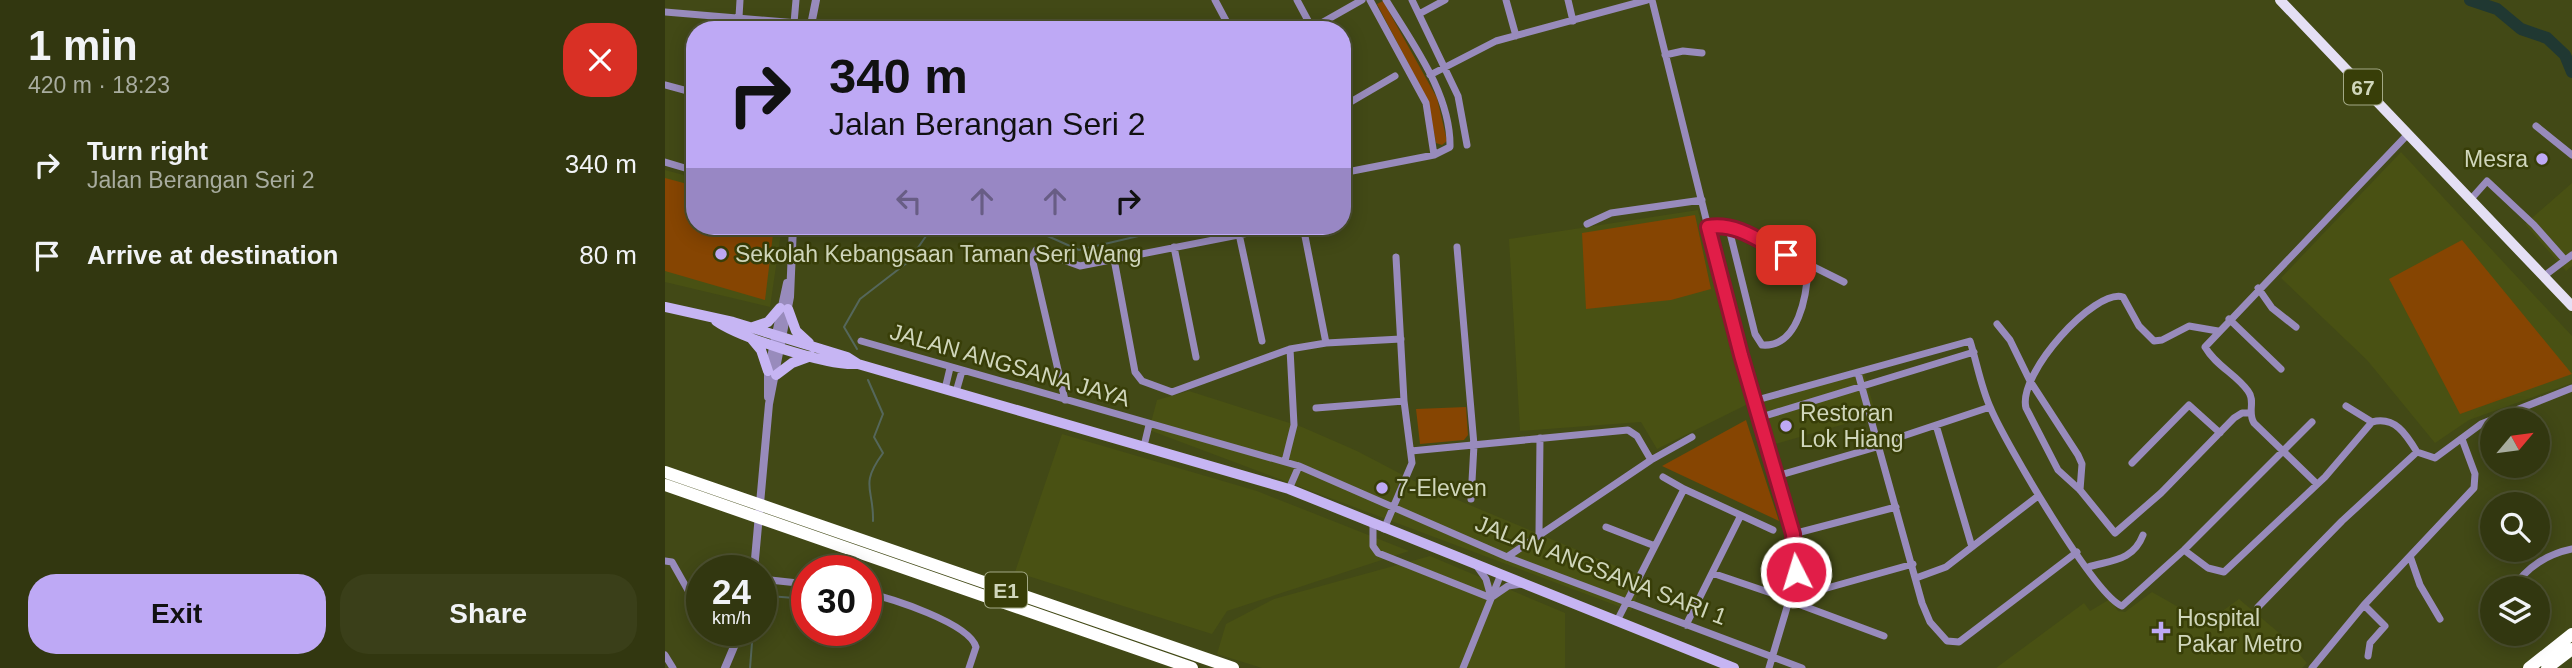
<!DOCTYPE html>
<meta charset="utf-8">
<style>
:root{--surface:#323710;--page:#3a3f19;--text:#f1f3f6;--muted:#a8ac9f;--line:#4d5130;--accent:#bea9f5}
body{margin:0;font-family:Arial,sans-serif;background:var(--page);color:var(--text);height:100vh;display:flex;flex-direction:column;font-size:26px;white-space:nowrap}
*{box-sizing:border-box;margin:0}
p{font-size:23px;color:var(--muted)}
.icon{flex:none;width:38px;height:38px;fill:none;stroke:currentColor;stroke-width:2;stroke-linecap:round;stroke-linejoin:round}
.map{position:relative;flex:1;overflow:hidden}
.drawer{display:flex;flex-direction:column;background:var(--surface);width:665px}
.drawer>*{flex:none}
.hud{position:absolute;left:21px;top:21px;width:665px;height:214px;border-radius:28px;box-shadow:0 4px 18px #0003,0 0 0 2px var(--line);background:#bea9f5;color:#111;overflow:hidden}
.needle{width:46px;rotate:61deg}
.tools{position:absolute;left:1815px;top:408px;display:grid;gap:14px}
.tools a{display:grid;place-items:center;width:70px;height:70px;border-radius:50%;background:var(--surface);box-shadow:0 4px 18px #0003,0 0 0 2px var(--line);font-size:35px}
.speed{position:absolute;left:21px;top:555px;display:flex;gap:14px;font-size:35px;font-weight:700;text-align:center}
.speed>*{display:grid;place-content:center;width:91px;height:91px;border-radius:50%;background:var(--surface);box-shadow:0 4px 18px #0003,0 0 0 2px var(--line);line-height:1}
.speed small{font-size:18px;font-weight:400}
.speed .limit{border:10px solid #d22;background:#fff;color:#111}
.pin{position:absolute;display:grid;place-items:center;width:60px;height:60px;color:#fff;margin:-30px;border-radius:14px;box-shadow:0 4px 10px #0006}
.me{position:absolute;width:77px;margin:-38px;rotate:355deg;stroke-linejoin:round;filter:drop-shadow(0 0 5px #0008)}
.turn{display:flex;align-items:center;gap:24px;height:147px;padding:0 28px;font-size:32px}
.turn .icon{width:91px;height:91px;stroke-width:2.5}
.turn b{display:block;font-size:49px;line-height:60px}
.lanes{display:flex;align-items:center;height:66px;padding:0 28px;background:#0003;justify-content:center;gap:35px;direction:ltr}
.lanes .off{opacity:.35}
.round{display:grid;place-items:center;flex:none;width:74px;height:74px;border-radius:28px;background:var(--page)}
.overview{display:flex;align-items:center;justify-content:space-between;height:119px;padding:0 28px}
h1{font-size:42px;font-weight:600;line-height:52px}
.action{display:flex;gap:14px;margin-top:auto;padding:14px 28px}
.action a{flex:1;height:80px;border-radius:28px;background:var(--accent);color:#111;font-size:28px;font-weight:600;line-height:80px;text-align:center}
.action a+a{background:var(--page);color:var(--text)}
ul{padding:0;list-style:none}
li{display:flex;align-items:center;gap:21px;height:91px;padding:0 28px}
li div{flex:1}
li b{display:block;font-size:26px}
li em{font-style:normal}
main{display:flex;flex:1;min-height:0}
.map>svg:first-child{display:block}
.built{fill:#495113}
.green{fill:#864502}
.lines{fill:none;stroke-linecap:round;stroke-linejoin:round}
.stream{stroke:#55675b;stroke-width:2}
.river{stroke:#203832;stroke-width:12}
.minor{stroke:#988bbc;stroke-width:7}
.tertiary{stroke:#988bbc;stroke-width:8}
.secondary{stroke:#c6b5f3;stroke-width:10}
.primary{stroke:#e4dff4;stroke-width:10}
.motorway{stroke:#fff;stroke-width:12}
.route-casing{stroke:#92132f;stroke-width:18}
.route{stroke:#e11d48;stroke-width:12}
.poi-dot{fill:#bea9f5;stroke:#383e08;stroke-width:2.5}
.labels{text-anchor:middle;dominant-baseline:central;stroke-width:5;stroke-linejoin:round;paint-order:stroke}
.shield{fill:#383e08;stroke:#a2a885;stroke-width:2}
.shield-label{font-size:21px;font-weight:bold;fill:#d0d6bb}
.poi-label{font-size:23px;fill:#d0d6bb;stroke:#383e08;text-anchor:start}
.street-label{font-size:23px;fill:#d0d6bb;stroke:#383e08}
</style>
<main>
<section class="drawer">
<div class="overview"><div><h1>1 min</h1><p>420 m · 18:23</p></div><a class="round" style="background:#d93025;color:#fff"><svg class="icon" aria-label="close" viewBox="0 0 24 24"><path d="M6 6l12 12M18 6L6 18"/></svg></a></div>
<ul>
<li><svg class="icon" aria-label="right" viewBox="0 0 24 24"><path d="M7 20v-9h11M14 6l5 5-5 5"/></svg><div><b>Turn right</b><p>Jalan Berangan Seri 2</p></div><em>340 m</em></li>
<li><svg class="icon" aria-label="arrive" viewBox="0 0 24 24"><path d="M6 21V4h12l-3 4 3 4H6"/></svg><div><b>Arrive at destination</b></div><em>80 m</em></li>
</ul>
<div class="action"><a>Exit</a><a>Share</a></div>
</section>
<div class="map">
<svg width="1907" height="668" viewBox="0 0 1907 668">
<rect width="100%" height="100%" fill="#424916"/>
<!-- built -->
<path class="built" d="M1736 152 1907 336V383L1804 420 1770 443 1702 360 1616 278Z
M0 170 30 178V226H117L105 307 0 282Z
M1907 183V266L1901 271 1860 224Z
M1033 210 1085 403 992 449 976 422 855 431 844 239Z
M1199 373 1211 415 1107 445 1094 400Z
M524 391 637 427 692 451 757 485 979 578 966 611 484 430 492 400Z
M397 434 592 491 744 551 562 611 547 634 350 572Z
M765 556 900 613V668H597L552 654 561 624 609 599Z
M1487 592 1541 623 1574 599 1620 638 1642 663 1637 668H1331L1419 603 1425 611 1445 599 1453 611 1460 612Z"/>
<!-- green -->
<path class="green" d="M718 1 772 98 782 141 777 145 771 143 763 101 712 4Z
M0 178 30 186V226H109L100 300 0 271Z
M1030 215 1046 289 1006 300 921 309 917 233Z
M1797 240 1907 374 1795 414 1724 279Z
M801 407 803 435 799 440 755 444 751 409Z
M1081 420 1114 521 997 466Z"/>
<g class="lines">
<!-- stream -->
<path class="stream" d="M360 226 414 250 516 226
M669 226 672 229
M192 349 179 327 195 299 243 262 268 226
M203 380 218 414 209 437 218 453C194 486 209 488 208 521
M96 595H98
M104 596 142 599
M201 602 213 600
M85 668 88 630"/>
<!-- river -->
<path class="river" d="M1805 0 1832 9 1856 29 1882 38 1900 55 1907 72"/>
<!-- minor -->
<path class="minor" d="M550 0 566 30
M632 0 647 28
M705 0 761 103 769 155
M747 0 793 96 802 145
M841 0 851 36
M903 0 908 21
M987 0 1063 308 1128 534 1131 577 1104 668
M0 12 145 24
M754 14 780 0
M74 17 75 0
M129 23 131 0
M644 30 697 0
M1000 55 1018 51 1037 53
M765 75 831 41 982 0
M0 85 30 93
M677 86 685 102
M677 107 730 76
M1871 126 1907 155
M0 162 30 171
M677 173 769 155 785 147C786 94 747 43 721 0
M1806 199 1822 181 1869 225 1900 260
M922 224 946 213 1037 200
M1063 225 1090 334 1097 345C1134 348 1142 294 1143 267
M638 226 661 343
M1043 227 1058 225 1071 228 1179 282
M574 234 597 341
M509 247 531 357
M792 247 809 445 806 499
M449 259 470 372 477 381 507 392 625 349 661 343 736 339
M1879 276 1907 255
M1593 288 1607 308 1631 327
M1564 319 1616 369
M1332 324 1345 340 1365 381 1413 455 1417 464 1415 490
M1553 331 1524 326 1497 340 1489 341 1474 326 1458 297C1430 288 1352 374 1361 408L1393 470 1415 490 1450 533 1496 493 1569 418 1577 413H1584
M196 341 634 466 842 557 1137 668
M1193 373 1257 603 1265 622 1282 641 1294 642 1412 552
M280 389 285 368
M291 392 297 371
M400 400 367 258 371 250 415 266 620 226
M1088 401 1305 341C1312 363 1316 388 1326 409 1340 442 1429 595 1457 606L1519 550 1647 422
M1681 406 1707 422
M651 408 739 401
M1093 418 1309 352
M1271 425 1307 547
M1229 439 1325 407
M479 446 484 425
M746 451 963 430 972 436 986 460
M620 461 629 425 625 349
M1467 463 1524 405 1555 433
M1112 476 1215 446
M1652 484 1589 423C1582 412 1591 401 1583 391 1571 374 1551 366 1540 347L1743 134
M624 489 634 466
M1019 489 1108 530
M708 525V546L713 553 826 598
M941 527 990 546
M719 529 747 463 739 401 731 257
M874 533 875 438
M1128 534 1231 507
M1519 550 1543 568 1559 572 1660 477 1707 422C1730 416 1741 434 1752 452L1770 458 1816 424 1907 388
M1745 556 1755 585 1775 619
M842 557 986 460 1027 437
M0 561 7 562 37 615
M811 565 821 579 826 597
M1423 567C1447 560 1468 561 1478 535
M1047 573 1109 594
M1251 578 1281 567 1373 496
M96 579 142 584
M1849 588C1861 567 1883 554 1907 549
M1155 590 1248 564
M201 593C226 598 304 623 311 647L304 668
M827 597 843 586 857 584
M1125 601 1219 636
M1699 605 1720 626 1705 643 1703 656
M1593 607 1677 521 1752 452
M953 619 1019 489 998 477
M1021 625 1075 517
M45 630 50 639
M0 655 8 668
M798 668 836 574
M1647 668 1699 605 1809 488 1810 474 1797 439"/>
<!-- tertiary -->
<path class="tertiary" d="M145 30 151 0
M103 397V371L122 283
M89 570 104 404 125 297 128 226
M60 668 76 630"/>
<!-- secondary -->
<path class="secondary" d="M0 307 68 322 182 357 193 364 624 489 1069 668
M123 309 131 331 144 343
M51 321C75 338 164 366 192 364
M88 327 103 322 115 308
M86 338 96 350 103 371
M111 375 127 363 146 356"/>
<!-- primary -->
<path class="primary" d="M1615 0 1907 306"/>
<!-- motorway -->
<path class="motorway" d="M0 472 568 668
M0 485 527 668
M1864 668 1907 634
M1882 668 1907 649"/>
</g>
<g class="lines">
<!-- route casing -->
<g class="route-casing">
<path id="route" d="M1121 255C1096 242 1072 222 1043 227L1076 355 1128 534 1131 572"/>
</g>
<!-- route -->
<use href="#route" class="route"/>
</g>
<!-- markers -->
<g class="poi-dot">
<circle cx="1877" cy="159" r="7"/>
<circle cx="56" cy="254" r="7"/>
<circle cx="1121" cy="426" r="7"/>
<circle cx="717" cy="488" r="7"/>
<path d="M1492.5 620.5h7v7h7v7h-7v7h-7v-7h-7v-7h7z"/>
</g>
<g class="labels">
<!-- shield labels -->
<g class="shield">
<rect x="1679" y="69.5" width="38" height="35" rx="5"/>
<rect x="320" y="572.5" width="42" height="35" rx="5"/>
</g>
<g class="shield-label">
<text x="1698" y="87">67</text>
<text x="341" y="590">E1</text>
</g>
<!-- poi labels -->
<g class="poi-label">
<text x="1863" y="159" text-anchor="end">Mesra</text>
<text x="70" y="254">Sekolah Kebangsaan Taman Seri Wang</text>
<text x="1135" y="413">Restoran<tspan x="1135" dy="26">Lok Hiang</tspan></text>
<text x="731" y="488">7-Eleven</text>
<text x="1512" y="618">Hospital<tspan x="1512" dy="26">Pakar Metro</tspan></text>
</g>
<!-- street labels -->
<g class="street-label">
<text transform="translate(345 365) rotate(16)">JALAN ANGSANA JAYA</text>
<text transform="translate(936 570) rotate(21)">JALAN ANGSANA SARI 1</text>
</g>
</g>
</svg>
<div class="tools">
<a><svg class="needle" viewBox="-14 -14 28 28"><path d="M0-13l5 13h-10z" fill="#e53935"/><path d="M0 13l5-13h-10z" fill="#a8ac9f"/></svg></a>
<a><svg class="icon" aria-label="search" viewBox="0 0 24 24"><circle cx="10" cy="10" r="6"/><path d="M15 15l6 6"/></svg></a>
<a><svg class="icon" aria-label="layers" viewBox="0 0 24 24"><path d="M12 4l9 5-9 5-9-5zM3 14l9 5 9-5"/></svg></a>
</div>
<div class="speed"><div>24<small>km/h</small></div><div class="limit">30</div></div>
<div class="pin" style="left:1121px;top:255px;background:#d93025"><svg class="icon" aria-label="arrive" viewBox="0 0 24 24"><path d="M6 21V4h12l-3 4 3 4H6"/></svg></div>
<svg class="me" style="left:1131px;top:572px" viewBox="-20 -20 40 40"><circle r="17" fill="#e11d48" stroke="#fff" stroke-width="3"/><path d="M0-11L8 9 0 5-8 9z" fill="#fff"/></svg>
<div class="hud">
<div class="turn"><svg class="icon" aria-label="right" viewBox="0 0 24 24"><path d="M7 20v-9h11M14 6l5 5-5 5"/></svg><div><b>340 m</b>Jalan Berangan Seri 2</div></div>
<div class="lanes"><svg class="icon off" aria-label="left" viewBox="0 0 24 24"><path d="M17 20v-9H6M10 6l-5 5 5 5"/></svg><svg class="icon off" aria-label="ahead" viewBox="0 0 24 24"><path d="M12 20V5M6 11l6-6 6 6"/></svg><svg class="icon off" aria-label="ahead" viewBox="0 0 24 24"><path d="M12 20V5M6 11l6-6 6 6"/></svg><svg class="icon" aria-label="right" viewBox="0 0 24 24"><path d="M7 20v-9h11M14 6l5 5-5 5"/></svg></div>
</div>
</div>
</main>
